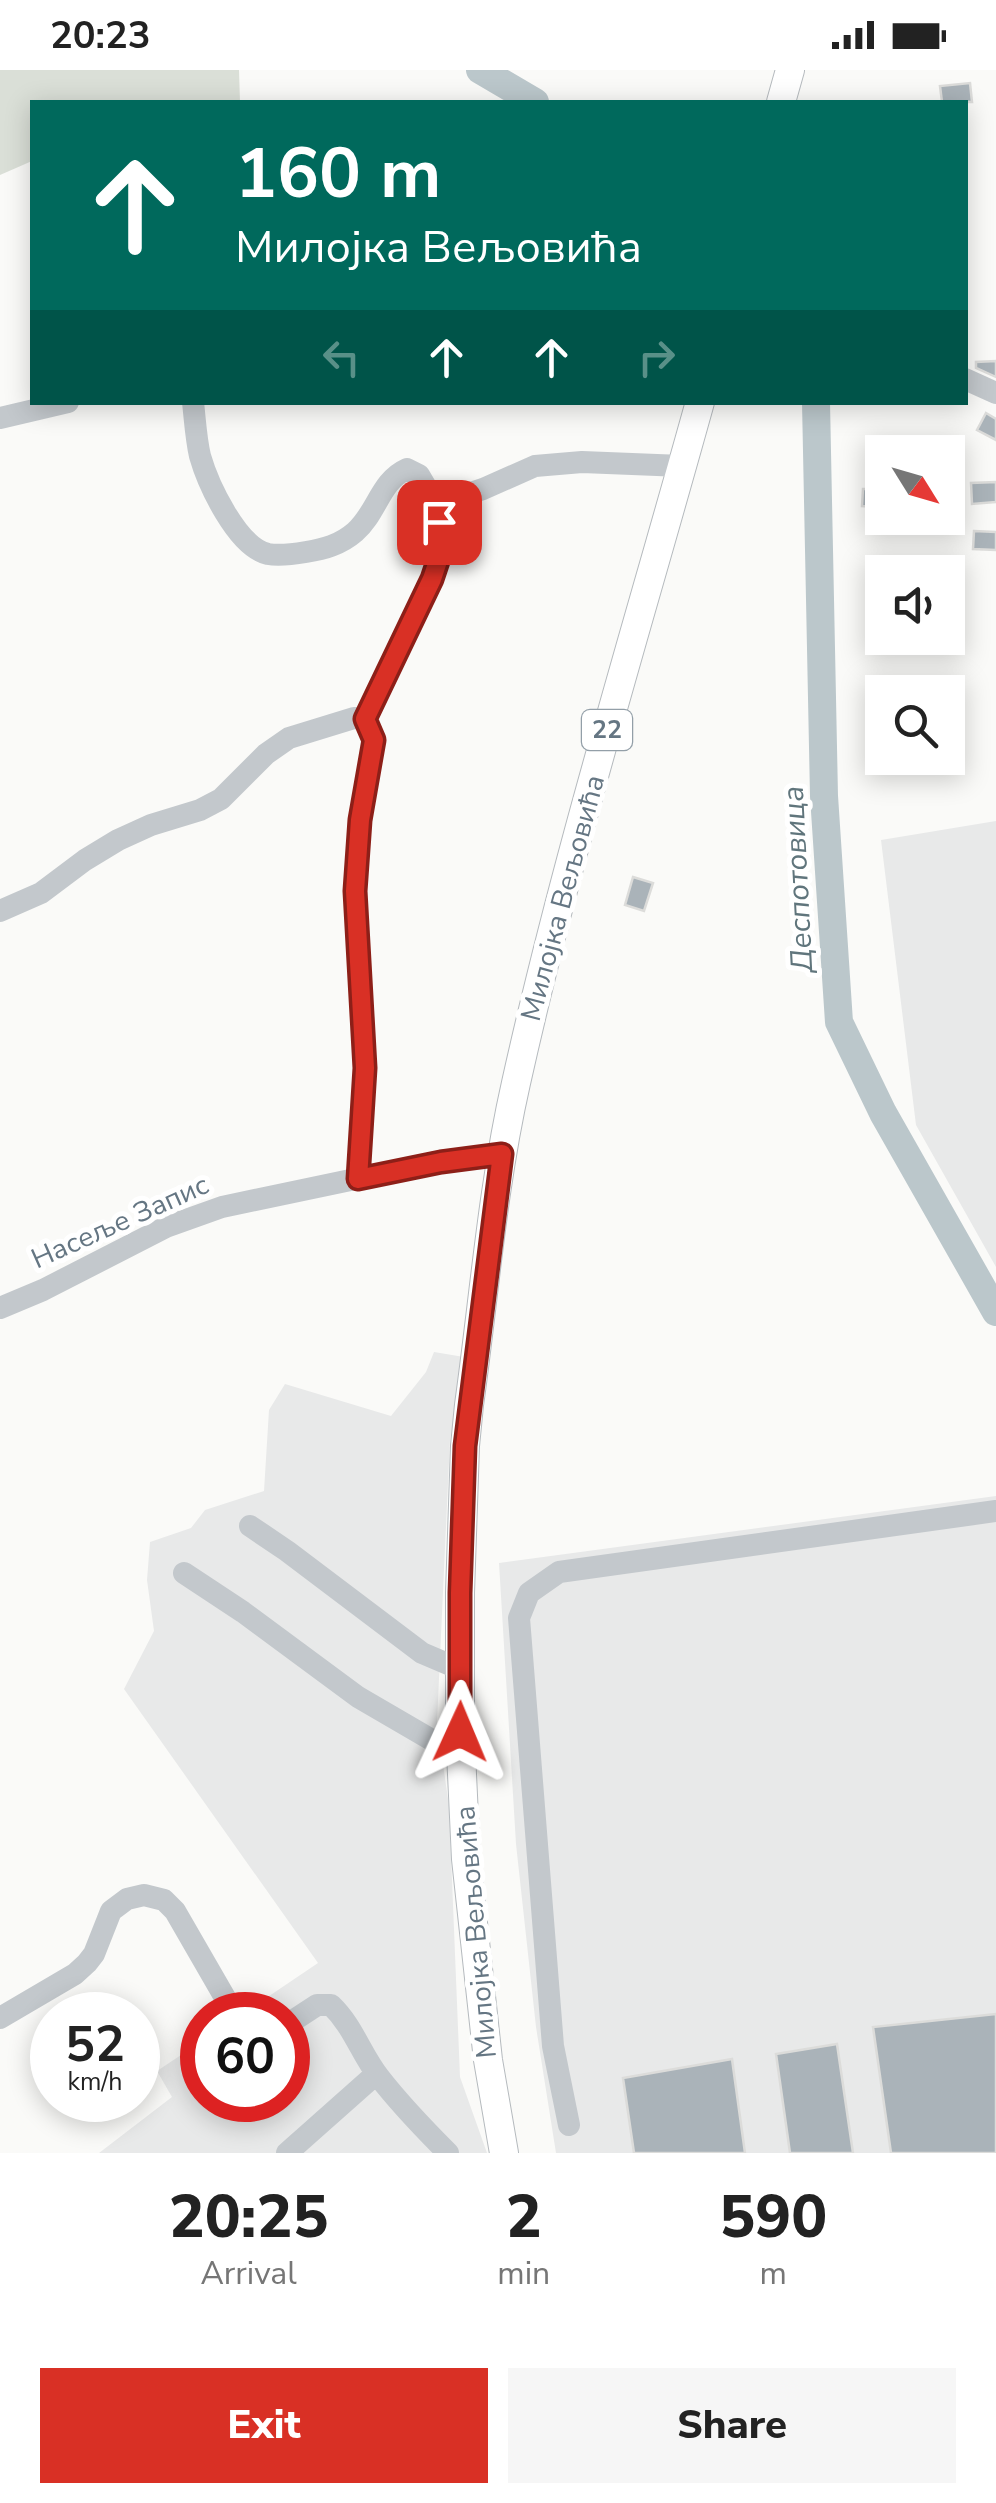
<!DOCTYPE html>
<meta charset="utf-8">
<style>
:root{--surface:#fff;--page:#f6f6f6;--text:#222;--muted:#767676;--accent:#d93025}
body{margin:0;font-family:"Nunito Sans",sans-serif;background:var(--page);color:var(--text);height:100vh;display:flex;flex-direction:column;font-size:38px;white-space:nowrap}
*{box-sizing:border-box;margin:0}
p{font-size:32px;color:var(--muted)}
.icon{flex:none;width:55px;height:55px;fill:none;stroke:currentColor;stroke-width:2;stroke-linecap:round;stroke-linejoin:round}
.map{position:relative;height:2083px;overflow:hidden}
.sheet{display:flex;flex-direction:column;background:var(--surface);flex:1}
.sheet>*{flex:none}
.banner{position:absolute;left:30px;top:30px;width:938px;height:305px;border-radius:0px;box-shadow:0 5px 25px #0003;background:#00695c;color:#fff;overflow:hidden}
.needle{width:65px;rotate:127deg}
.controls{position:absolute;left:865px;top:365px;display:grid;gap:20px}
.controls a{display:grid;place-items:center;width:100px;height:100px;border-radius:0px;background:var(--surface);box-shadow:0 5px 25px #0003;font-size:50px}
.speed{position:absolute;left:30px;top:1922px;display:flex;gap:20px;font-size:50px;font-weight:700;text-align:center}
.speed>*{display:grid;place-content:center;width:130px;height:130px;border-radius:50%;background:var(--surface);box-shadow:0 5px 25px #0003;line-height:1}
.speed small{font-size:25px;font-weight:400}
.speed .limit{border:15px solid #d22;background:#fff;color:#111}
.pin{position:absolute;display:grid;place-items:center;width:85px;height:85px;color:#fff;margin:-42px;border-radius:20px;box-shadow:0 5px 15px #0006}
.me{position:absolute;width:110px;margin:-55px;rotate:1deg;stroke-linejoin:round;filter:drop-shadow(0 0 8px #0008)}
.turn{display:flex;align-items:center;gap:35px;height:210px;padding:0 40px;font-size:45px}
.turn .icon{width:130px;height:130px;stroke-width:2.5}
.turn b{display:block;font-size:70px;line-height:85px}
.lanes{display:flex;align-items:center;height:95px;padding:0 40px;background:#0003;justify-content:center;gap:50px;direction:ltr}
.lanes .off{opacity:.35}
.eta{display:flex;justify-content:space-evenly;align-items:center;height:170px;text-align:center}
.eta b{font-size:60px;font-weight:800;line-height:70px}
.action{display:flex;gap:20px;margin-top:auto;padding:20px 40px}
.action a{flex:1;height:115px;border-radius:0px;background:var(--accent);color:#fff;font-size:40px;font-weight:800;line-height:115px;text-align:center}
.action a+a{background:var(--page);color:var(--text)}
.status{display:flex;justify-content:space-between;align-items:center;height:70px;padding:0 50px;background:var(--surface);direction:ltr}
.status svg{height:28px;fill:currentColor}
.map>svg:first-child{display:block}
.built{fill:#e8e9e9}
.green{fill:#dadfd7}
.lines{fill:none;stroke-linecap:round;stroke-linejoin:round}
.river{stroke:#bbc7cb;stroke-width:28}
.building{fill:#aab3b9;stroke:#dcdcda;stroke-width:2.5}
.major-casing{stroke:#b5babe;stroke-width:30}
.minor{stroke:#c3c8cc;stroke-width:22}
.major{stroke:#fff;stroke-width:28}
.route-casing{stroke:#8d1f18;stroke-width:25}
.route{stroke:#d93025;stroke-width:18}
.labels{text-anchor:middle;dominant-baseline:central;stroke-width:10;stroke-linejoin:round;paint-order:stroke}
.shield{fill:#fff;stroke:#939fa8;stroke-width:2.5}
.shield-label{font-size:25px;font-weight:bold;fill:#657683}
.street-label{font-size:28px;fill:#657683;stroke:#fff}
.water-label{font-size:30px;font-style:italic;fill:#60757c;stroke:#fff}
</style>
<div class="status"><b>20:23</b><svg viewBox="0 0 49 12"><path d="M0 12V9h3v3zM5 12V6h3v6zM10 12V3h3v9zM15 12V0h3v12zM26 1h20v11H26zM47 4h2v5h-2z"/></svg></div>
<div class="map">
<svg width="996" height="2083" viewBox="0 0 996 2083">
<rect width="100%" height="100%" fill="#fafaf8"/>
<!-- built -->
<path class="built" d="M996 751V1197L916 1055 881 770Z
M434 1282 464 1287 450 1370 437 1652 449 1736 460 2007 487 2083H99L172 2027 157 2001 202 1971V2030H288V1945H241L318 1893 124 1619 154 1561 147 1510 150 1472 191 1458 205 1440 264 1421 269 1340 285 1314 391 1346 426 1302Z
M996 1426V2083H556L536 1957 516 1774 499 1493Z"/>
<!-- green -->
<path class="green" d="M0 0H239L240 32H32V91L0 105Z"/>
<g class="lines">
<!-- river -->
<path class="river" d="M480 0 535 32
M816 332 824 726 839 952 883 1043 996 1242"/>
</g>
<!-- building -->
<path class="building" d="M970 13 972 32H942L940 16Z
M996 291V307L976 298V292Z
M986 343 996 349V370L977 360Z
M996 412V432L972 434 971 413Z
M863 419H875V437L862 436Z
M974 461 996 462V480L973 479Z
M633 807 653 813 644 841 625 835Z
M996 1944V2083H891L873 1957Z
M837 1974 853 2083H790L776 1984Z
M732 1989 745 2083H634L623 2008Z"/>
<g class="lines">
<!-- major casing -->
<g class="major-casing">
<path id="major" d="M781 32 790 0
M504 2083 488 1990 466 1789 460 1662V1523L465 1376 469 1335C484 1228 492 1119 516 1013 567 784 637 559 700 332"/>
</g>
<!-- minor -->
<path class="minor" d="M965 309 996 323
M193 332C195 350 196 369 200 386 208 414 237 477 268 484 280 486 294 484 306 482 324 479 340 475 355 462 377 443 380 411 407 399L419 405 442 444
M0 348 68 332
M365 649 432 509 439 488V452L444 438 452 429 483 419 535 396 582 392 682 396
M0 841 41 823 85 790 118 770 151 755 200 740 221 729 266 684 289 668 354 648 365 649 374 670 359 750 355 821 365 998 358 1109
M0 1238 43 1220 166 1157 222 1137 441 1091 502 1084
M250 1456 287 1481 422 1583 462 1600
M184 1503 243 1542 358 1627 461 1687
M0 1948 75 1904 87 1893 94 1884 111 1841 127 1829 144 1825 164 1830 175 1841 235 1945
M288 1954 317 1935H331C353 1956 361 1984 379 2007 400 2034 424 2059 448 2083
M569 2055 553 1976 519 1548 529 1523 559 1502 996 1441
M287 2083 376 2004"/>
<!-- major -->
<use href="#major" class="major"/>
</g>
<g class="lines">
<!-- route casing -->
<g class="route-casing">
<path id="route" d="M439 452V488L432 509 365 649 374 670 360 750 355 821 365 998 358 1109 441 1092 502 1084 465 1376 460 1523V1662"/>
</g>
<!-- route -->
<use href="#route" class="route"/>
</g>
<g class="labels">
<!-- shield labels -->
<rect class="shield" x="582" y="640" width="50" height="40" rx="8"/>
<g class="shield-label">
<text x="607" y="660">22</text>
</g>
<!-- street labels -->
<g class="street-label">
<text transform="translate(563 828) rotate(-75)">Милојка Вељовића</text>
<text transform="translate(120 1152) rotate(-24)">Насеље Запис</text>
<text transform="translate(476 1862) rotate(-95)">Милојка Вељовића</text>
</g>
<!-- water labels -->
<g class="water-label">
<text transform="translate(798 809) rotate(-93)">Деспотовица</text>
</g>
</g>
</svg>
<div class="controls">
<a><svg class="needle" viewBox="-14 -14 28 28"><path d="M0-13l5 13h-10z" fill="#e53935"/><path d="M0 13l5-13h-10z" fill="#767676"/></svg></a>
<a><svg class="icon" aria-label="sound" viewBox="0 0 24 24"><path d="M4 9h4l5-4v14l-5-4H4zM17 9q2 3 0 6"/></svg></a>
<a><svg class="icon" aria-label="search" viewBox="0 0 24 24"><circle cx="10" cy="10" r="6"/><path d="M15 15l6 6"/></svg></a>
</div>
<div class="speed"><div>52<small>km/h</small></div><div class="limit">60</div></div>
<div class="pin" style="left:439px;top:452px;background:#d93025"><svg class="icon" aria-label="arrive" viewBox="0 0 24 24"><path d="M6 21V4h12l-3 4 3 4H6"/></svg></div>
<svg class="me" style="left:460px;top:1662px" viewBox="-20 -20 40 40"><path d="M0-17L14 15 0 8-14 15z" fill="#d93025" stroke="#fff" stroke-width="4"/></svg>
<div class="banner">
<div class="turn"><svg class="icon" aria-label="ahead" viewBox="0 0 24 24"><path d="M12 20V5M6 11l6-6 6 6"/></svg><div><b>160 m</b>Милојка Вељовића</div></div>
<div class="lanes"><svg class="icon off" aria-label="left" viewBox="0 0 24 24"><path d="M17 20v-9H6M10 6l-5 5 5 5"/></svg><svg class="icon" aria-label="ahead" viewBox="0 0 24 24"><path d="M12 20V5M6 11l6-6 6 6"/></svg><svg class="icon" aria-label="ahead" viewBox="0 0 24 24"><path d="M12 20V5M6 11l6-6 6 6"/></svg><svg class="icon off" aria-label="right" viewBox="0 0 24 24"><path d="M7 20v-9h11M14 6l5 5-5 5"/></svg></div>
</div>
</div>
<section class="sheet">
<div class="eta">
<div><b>20:25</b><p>Arrival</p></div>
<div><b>2</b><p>min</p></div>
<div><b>590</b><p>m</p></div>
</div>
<div class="action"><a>Exit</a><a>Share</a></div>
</section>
